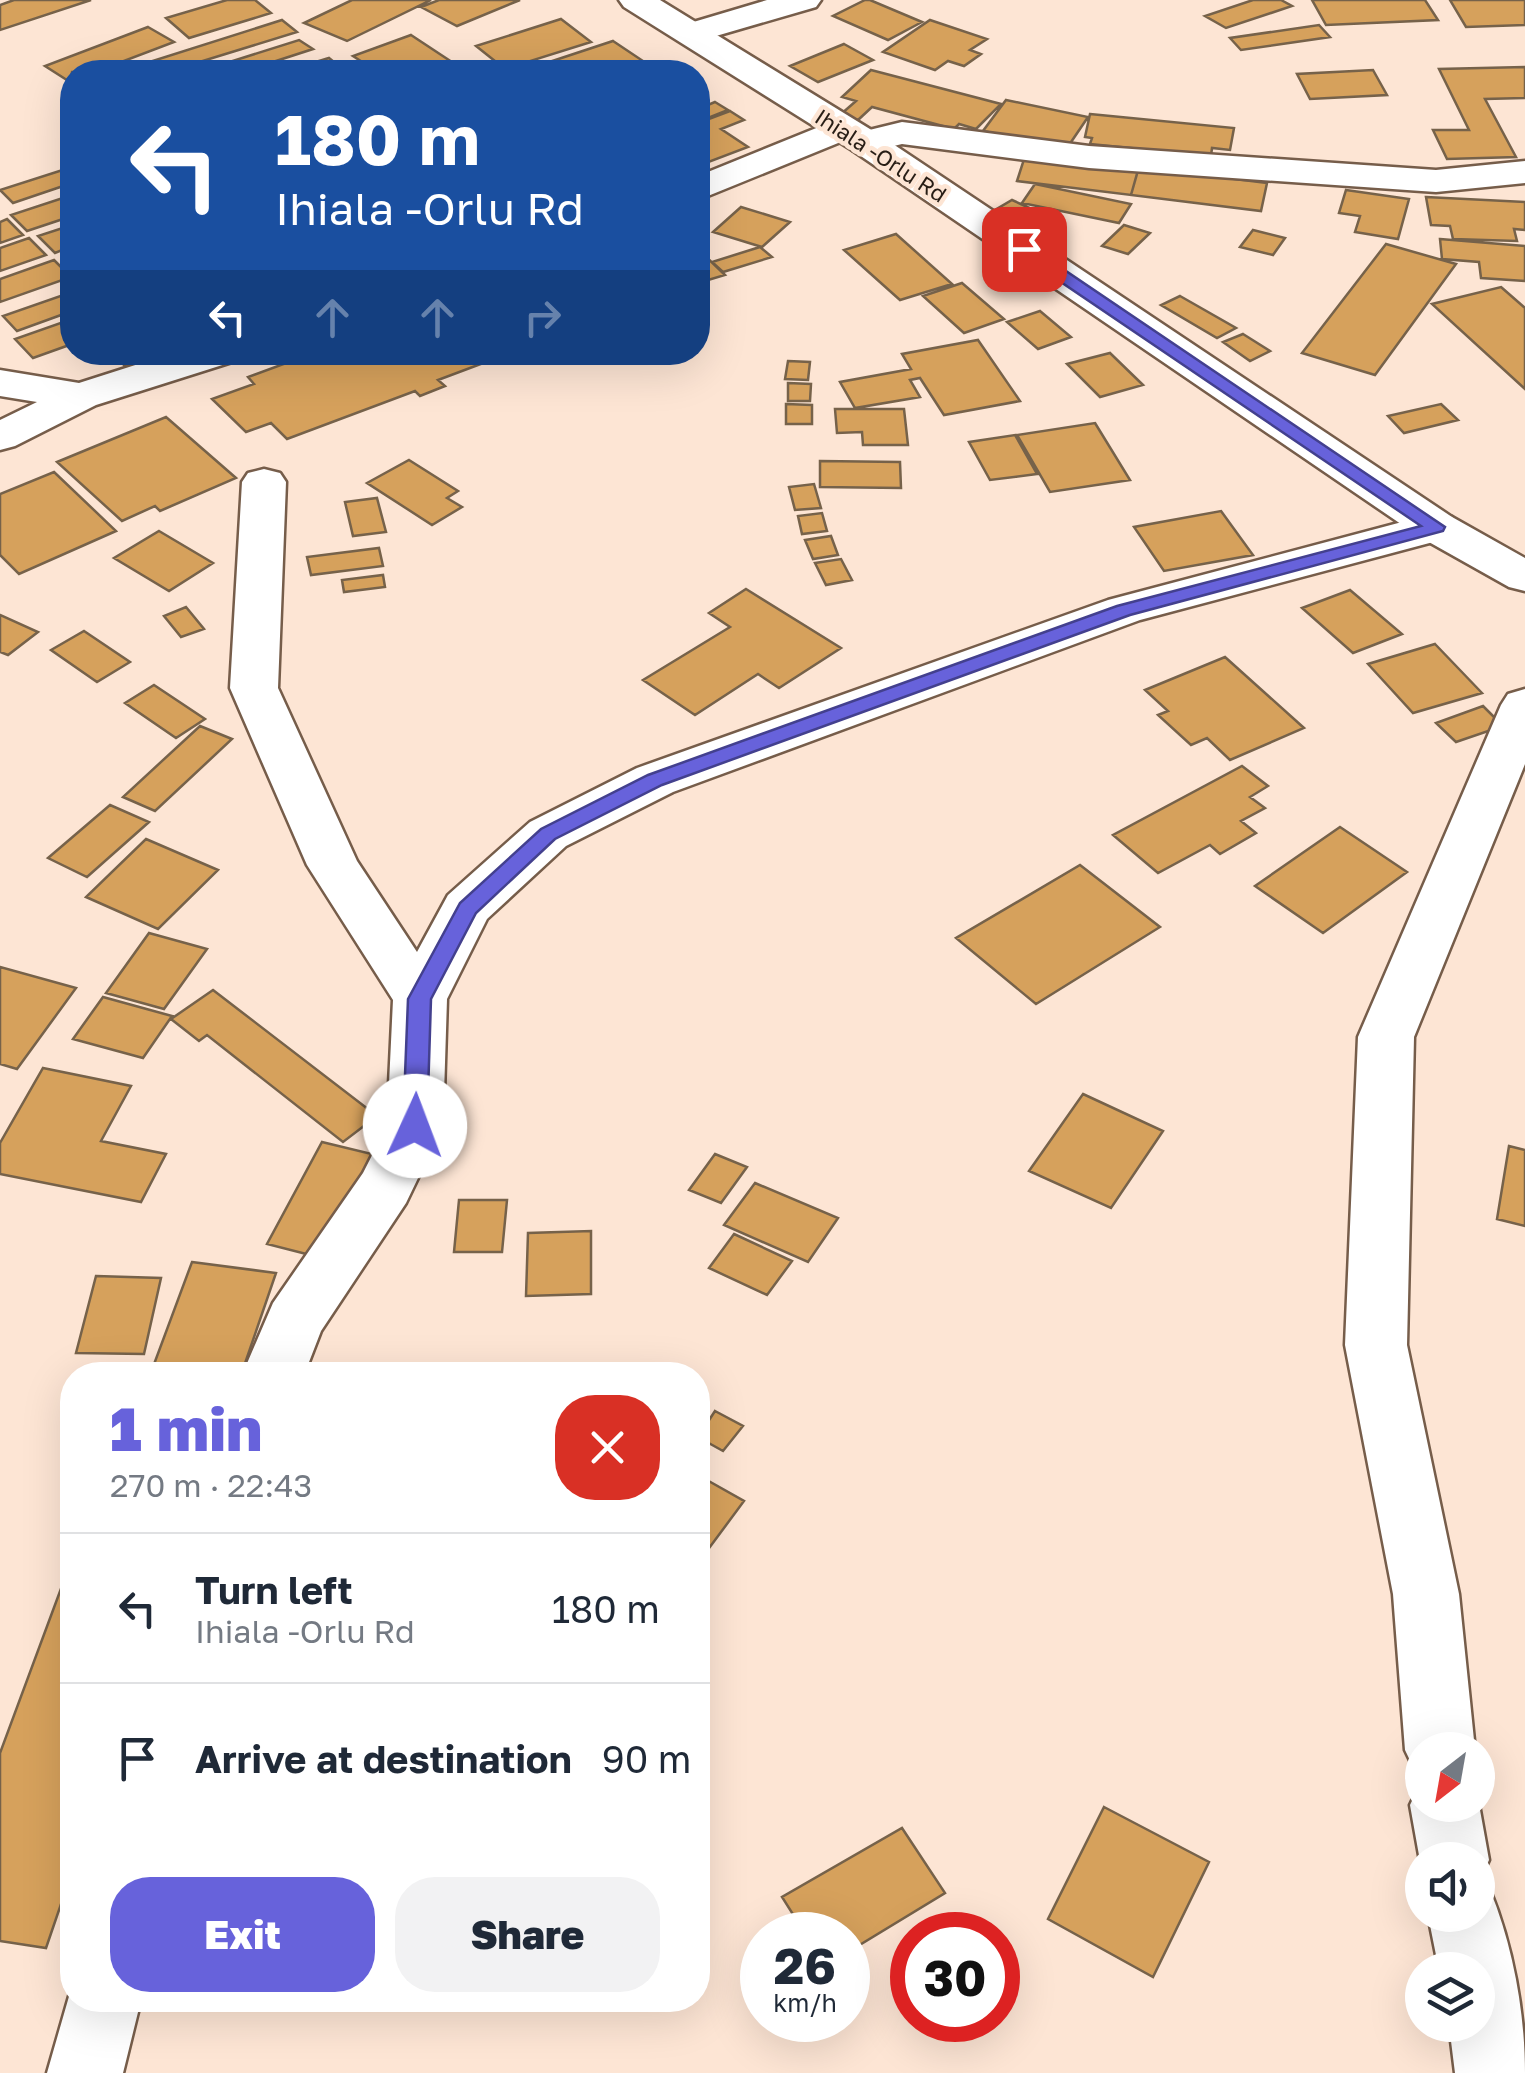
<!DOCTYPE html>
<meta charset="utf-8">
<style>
:root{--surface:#fff;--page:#f2f2f3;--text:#1f2937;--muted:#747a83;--line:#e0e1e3;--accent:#6762db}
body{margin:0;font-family:"Golos Text",sans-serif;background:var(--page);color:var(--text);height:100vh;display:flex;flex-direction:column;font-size:38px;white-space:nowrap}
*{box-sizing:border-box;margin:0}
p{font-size:32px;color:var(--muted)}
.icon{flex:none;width:55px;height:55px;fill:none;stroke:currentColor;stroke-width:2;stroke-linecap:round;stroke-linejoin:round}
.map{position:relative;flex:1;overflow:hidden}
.sheet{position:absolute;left:60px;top:1362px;width:650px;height:650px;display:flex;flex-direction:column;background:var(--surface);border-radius:40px;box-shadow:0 10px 40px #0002}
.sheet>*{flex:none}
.hud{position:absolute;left:60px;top:60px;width:650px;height:305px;border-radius:40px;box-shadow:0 10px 40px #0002;background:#1a4fa0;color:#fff;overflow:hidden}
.needle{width:65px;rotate:211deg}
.buttons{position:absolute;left:1405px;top:1732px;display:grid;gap:20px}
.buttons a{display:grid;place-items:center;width:90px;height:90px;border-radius:50%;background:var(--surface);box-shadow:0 10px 40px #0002;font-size:50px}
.speed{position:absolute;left:740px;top:1912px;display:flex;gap:20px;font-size:50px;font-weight:700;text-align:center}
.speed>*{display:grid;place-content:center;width:130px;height:130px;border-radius:50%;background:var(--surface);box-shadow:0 10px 40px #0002;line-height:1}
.speed small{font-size:25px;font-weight:400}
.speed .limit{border:15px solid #d22;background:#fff;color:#111}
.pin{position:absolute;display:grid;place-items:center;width:85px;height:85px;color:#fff;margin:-42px;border-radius:20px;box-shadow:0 5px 15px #0006}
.me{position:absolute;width:110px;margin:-55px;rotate:2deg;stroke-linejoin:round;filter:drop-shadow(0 0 8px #0008)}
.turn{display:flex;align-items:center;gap:35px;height:210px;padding:0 50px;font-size:45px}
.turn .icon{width:130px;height:130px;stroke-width:2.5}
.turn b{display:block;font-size:70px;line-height:85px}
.lanes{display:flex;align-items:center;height:95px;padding:0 50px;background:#0003;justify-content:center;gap:50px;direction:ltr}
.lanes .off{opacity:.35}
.round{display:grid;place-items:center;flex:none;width:105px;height:105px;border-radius:40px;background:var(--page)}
.overview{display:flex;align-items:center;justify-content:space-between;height:170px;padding:0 50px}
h1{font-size:60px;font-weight:800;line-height:75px;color:var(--accent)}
.cta{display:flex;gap:20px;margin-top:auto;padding:20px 50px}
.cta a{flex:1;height:115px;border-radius:40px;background:var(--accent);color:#fff;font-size:40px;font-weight:800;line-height:115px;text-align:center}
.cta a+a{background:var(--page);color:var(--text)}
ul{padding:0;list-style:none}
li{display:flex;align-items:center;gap:30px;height:150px;padding:0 50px;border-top:2px solid var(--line)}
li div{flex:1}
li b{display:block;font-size:38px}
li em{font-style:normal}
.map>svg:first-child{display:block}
.building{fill:#d6a15c;stroke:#76624a;stroke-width:2.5}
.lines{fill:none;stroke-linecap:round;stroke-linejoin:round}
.minor-casing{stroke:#765d4a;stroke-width:5}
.secondary-casing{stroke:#765d4a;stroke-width:5}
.minor{fill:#fff;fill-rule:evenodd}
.secondary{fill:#fff;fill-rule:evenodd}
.route{fill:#6762db;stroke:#43408e;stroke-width:2.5}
.labels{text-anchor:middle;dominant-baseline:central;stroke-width:9;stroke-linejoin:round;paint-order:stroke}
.far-street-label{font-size:22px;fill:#271d15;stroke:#fde5d4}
</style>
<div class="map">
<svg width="1525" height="2073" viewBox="0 0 1525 2073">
<rect width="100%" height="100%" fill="#fde5d4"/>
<!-- building -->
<path class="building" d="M14 0H91L0 30V5Z
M227 0H255L271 13 189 38 166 18Z
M352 0H431L347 41 304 23Z
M439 0H520L457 26 421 7Z
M865 0H870L922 22 888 40 833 16Z
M1253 0H1281L1292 6 1226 28 1205 16Z
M1312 0H1425L1438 20 1326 25Z
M1450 0H1525V25L1466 27Z
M561 19 591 42 505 69 476 46Z
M282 20 297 32 167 72H149L140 65Z
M930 20 987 39 970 50 981 54 964 66 948 61 935 70 883 52Z
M1319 25 1330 37 1241 50 1230 38Z
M148 27 174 42 95 72H72L70 82 45 66Z
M411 35 467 72H378L353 56Z
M299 40 313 49 242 72H198Z
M613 41 643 61 610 72H519Z
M844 44 873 60 818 82 790 66Z
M329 58 344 70 283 72Z
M1525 67V98L1485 99 1516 157 1447 159 1433 130H1469L1439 69Z
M871 70 1001 104 976 129 959 124 954 129 872 107 858 120 840 115 856 101 842 97Z
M1373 70 1387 95 1310 99 1297 74Z
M1006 100 1088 117 1067 148 983 131Z
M715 102 728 110 698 122V109Z
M730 111 744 120 721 129 748 147 698 166V123Z
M1090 114 1234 128 1230 150 1212 148 1211 156 1090 144 1092 138 1085 137Z
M1025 156 1138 170 1131 195 1017 181Z
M72 167V183L13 203 0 190Z
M1139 167 1267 183 1261 211 1131 195Z
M1035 184 1131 204 1119 223 1022 203Z
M1346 190 1409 199 1398 239 1355 232 1360 216 1339 213Z
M72 195V216L27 231 11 215Z
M1426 197 1525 202V230L1514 229 1517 241 1453 239 1450 226 1431 225Z
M1012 200 1058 221 1034 235 988 214Z
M741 207 790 222 762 247 713 232Z
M7 219 23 235 0 243V222Z
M72 225V246L55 253 38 236Z
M1124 225 1150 233 1128 254 1102 246Z
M1253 230 1285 238 1273 255 1240 247Z
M896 234 952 284 900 300 844 250Z
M29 238 46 255 0 271V248Z
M1440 239 1525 246V281L1481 278 1479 262 1442 259Z
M1386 244 1456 264 1375 375 1302 353Z
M760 247 772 257 723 272 712 262Z
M698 249 725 275 698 283Z
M54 260 71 277 0 302V279Z
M962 283 1004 319 964 333 923 296Z
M1501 287 1525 308V389L1432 304Z
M72 292V311L17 331 3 316Z
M1180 296 1236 328 1217 338 1161 305Z
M1040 311 1071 337 1038 349 1007 322Z
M72 319V344L33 358 15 339Z
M1243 334 1270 351 1250 361 1223 342Z
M978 340 1020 401 944 415 920 378 910 380 920 397 855 408 840 382 911 369 902 354Z
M111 352H197L131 372Z
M316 352H475L486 362 438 380 445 386 420 396 415 391 287 439 271 423 246 432 212 399 254 384 248 377Z
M1110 353 1143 385 1100 397 1067 364Z
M788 361 810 362 808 380 785 379Z
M788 383 811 384 810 401H788Z
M786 404 812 405V424H786Z
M1441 404 1458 420 1404 433 1388 416Z
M835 409H904L908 445H863L862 432 837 433Z
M166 417 236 478 160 511 155 506 122 521 57 462Z
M1095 423 1130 480 1050 492 1017 435Z
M1015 435 1037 474 990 480 969 442Z
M409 460 458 491 447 498 462 507 432 525 367 483Z
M820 461 900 462 901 488 820 487Z
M54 472 116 531 19 574 0 555V494Z
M814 484 821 508 795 510 789 487Z
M377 498 386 532 353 536 345 502Z
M1221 511 1253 555 1164 571 1134 527Z
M822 513 827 531 802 534 798 516Z
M159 531 213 563 169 591 114 558Z
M831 536 838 555 813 559 805 540Z
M379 548 383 566 311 575 307 557Z
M841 559 852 580 826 585 815 563Z
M383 575 385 587 344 592 342 580Z
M746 589 841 648 779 688 758 674 695 715 643 680 730 627 709 613Z
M1350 590 1402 634 1353 653 1302 608Z
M186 607 204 629 181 637 164 616Z
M0 615 38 632 8 655 0 652Z
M84 631 130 662 97 682 51 650Z
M1435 644 1482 693 1413 713 1368 664Z
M1225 657 1304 728 1230 760 1207 738 1191 745 1158 715 1168 711 1145 690Z
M154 685 205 719 176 738 125 703Z
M1483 706 1503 726 1456 742 1436 723Z
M200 726 232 739 155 811 123 797Z
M1242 766 1268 786 1250 797 1265 808 1241 821 1256 833 1220 854 1210 845 1158 873 1113 835Z
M110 805 149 822 87 877 48 858Z
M1340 827 1407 872 1323 933 1255 886Z
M146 839 218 870 158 929 86 897Z
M1080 865 1160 927 1036 1004 956 938Z
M149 933 207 949 164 1009 106 993Z
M0 967 76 988 17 1069 0 1064Z
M213 990 377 1116 343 1142 207 1035 199 1041 171 1019Z
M103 997 172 1016 143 1058 73 1039Z
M43 1068 131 1086 101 1141 166 1154 141 1202 0 1174V1143Z
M1083 1094 1163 1131 1111 1208 1029 1171Z
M322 1142 376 1155 322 1258 267 1244Z
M1509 1146 1525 1150V1226L1497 1219Z
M715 1154 747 1167 721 1203 689 1190Z
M755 1183 838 1218 808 1262 724 1225Z
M459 1200H507L502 1252H454Z
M591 1231V1294L526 1296 528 1233Z
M734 1234 792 1261 767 1295 709 1268Z
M192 1262 276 1273 241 1375H150Z
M96 1276 161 1278 144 1354 76 1353Z
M715 1411 743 1426 723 1451 698 1437Z
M698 1475 744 1501 698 1563Z
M72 1559V1872L46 1948 0 1941V1753Z
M1104 1807 1209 1862 1153 1977 1048 1919Z
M902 1828 945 1893 848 1952V1935H806L782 1897Z"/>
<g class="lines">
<!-- minor casing -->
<g class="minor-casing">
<path id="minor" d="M767 0H821L816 7 692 43 680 40 675 33 680 26Z
M841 118 854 121 859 129 857 133 902 122 1089 146 1436 170 1525 161V183L1436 192 1089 168 902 144 865 153 852 150 848 139 698 200V176Z
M176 352H240L235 361 96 405 15 446 0 450V420L37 402 0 396V370L79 383Z
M264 469 280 473 286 482 278 688 357 861 417 952 448 895 530 822 637 768 1108 600 1436 513 1452 517 1458 527 1452 537 1140 620 673 792 566 846 487 919 447 999 443 1126 406 1203 321 1331 304 1375H242L273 1303 363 1173 387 1126 393 1000 307 865 230 688 242 482 248 473Z
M1525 689V764L1414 1037 1407 1345 1459 1594 1475 1750H1422V1776L1416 1773 1405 1750 1393 1594 1345 1345 1358 1037 1501 705 1508 694Z
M1422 1780V1805H1478V1799L1489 1860 1478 1884V1860H1422V1872L1410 1805Z
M1478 1885 1490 1890C1513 1946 1525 2013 1525 2073H1455L1449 2025H1478V1970H1439L1428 1915H1478Z
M72 1986V2000H141L123 2073H47Z"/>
</g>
<!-- secondary casing -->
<g class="secondary-casing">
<path id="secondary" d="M619 0H660L878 134 1452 517 1525 558V591L1509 587 1420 537 852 150 624 7Z"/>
</g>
<!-- minor -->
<use href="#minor" class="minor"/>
<!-- secondary -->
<use href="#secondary" class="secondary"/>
</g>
<!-- route -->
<path class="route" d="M1018 246H1029L1445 527 1443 531 1130 615 662 785 555 839 476 913 431 999 427 1126 423 1132H407L403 1126 408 999 460 903 541 829 648 775 1117 606 1421 526 1018 253Z"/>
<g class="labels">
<!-- far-street labels -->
<g class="far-street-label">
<text transform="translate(881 155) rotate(33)">Ihiala -Orlu Rd</text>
</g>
</g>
</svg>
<div class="buttons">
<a><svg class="needle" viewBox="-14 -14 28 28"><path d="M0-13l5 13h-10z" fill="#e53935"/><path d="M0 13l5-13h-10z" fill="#747a83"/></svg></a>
<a><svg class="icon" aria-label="sound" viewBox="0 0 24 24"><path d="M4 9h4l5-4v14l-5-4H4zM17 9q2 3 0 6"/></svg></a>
<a><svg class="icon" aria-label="layers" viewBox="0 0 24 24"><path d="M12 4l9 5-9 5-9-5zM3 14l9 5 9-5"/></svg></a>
</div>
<div class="speed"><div>26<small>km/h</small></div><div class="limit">30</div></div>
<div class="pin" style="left:1024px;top:249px;background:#d93025"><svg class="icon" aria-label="arrive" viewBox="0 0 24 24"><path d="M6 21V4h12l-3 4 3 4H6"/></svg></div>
<svg class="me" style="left:415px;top:1126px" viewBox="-20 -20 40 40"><circle r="19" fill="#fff"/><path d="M0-13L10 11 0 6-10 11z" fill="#6762db"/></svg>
<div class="hud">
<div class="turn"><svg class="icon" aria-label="left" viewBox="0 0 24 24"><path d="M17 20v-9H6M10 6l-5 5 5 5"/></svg><div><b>180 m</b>Ihiala -Orlu Rd</div></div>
<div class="lanes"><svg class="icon" aria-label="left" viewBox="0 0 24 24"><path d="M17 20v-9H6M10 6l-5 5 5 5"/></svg><svg class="icon off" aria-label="ahead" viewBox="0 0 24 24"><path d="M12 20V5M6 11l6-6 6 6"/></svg><svg class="icon off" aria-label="ahead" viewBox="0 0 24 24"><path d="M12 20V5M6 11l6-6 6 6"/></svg><svg class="icon off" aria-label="right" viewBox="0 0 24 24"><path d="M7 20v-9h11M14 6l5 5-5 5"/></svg></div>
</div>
<section class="sheet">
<div class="overview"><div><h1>1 min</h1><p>270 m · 22:43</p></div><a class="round" style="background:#d93025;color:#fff"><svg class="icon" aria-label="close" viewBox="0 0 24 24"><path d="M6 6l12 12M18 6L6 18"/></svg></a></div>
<ul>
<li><svg class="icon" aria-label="left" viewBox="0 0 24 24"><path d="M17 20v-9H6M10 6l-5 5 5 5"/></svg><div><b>Turn left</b><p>Ihiala -Orlu Rd</p></div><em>180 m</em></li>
<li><svg class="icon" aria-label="arrive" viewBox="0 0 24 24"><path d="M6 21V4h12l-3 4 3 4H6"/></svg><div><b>Arrive at destination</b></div><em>90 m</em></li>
</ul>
<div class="cta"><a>Exit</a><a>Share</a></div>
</section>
</div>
